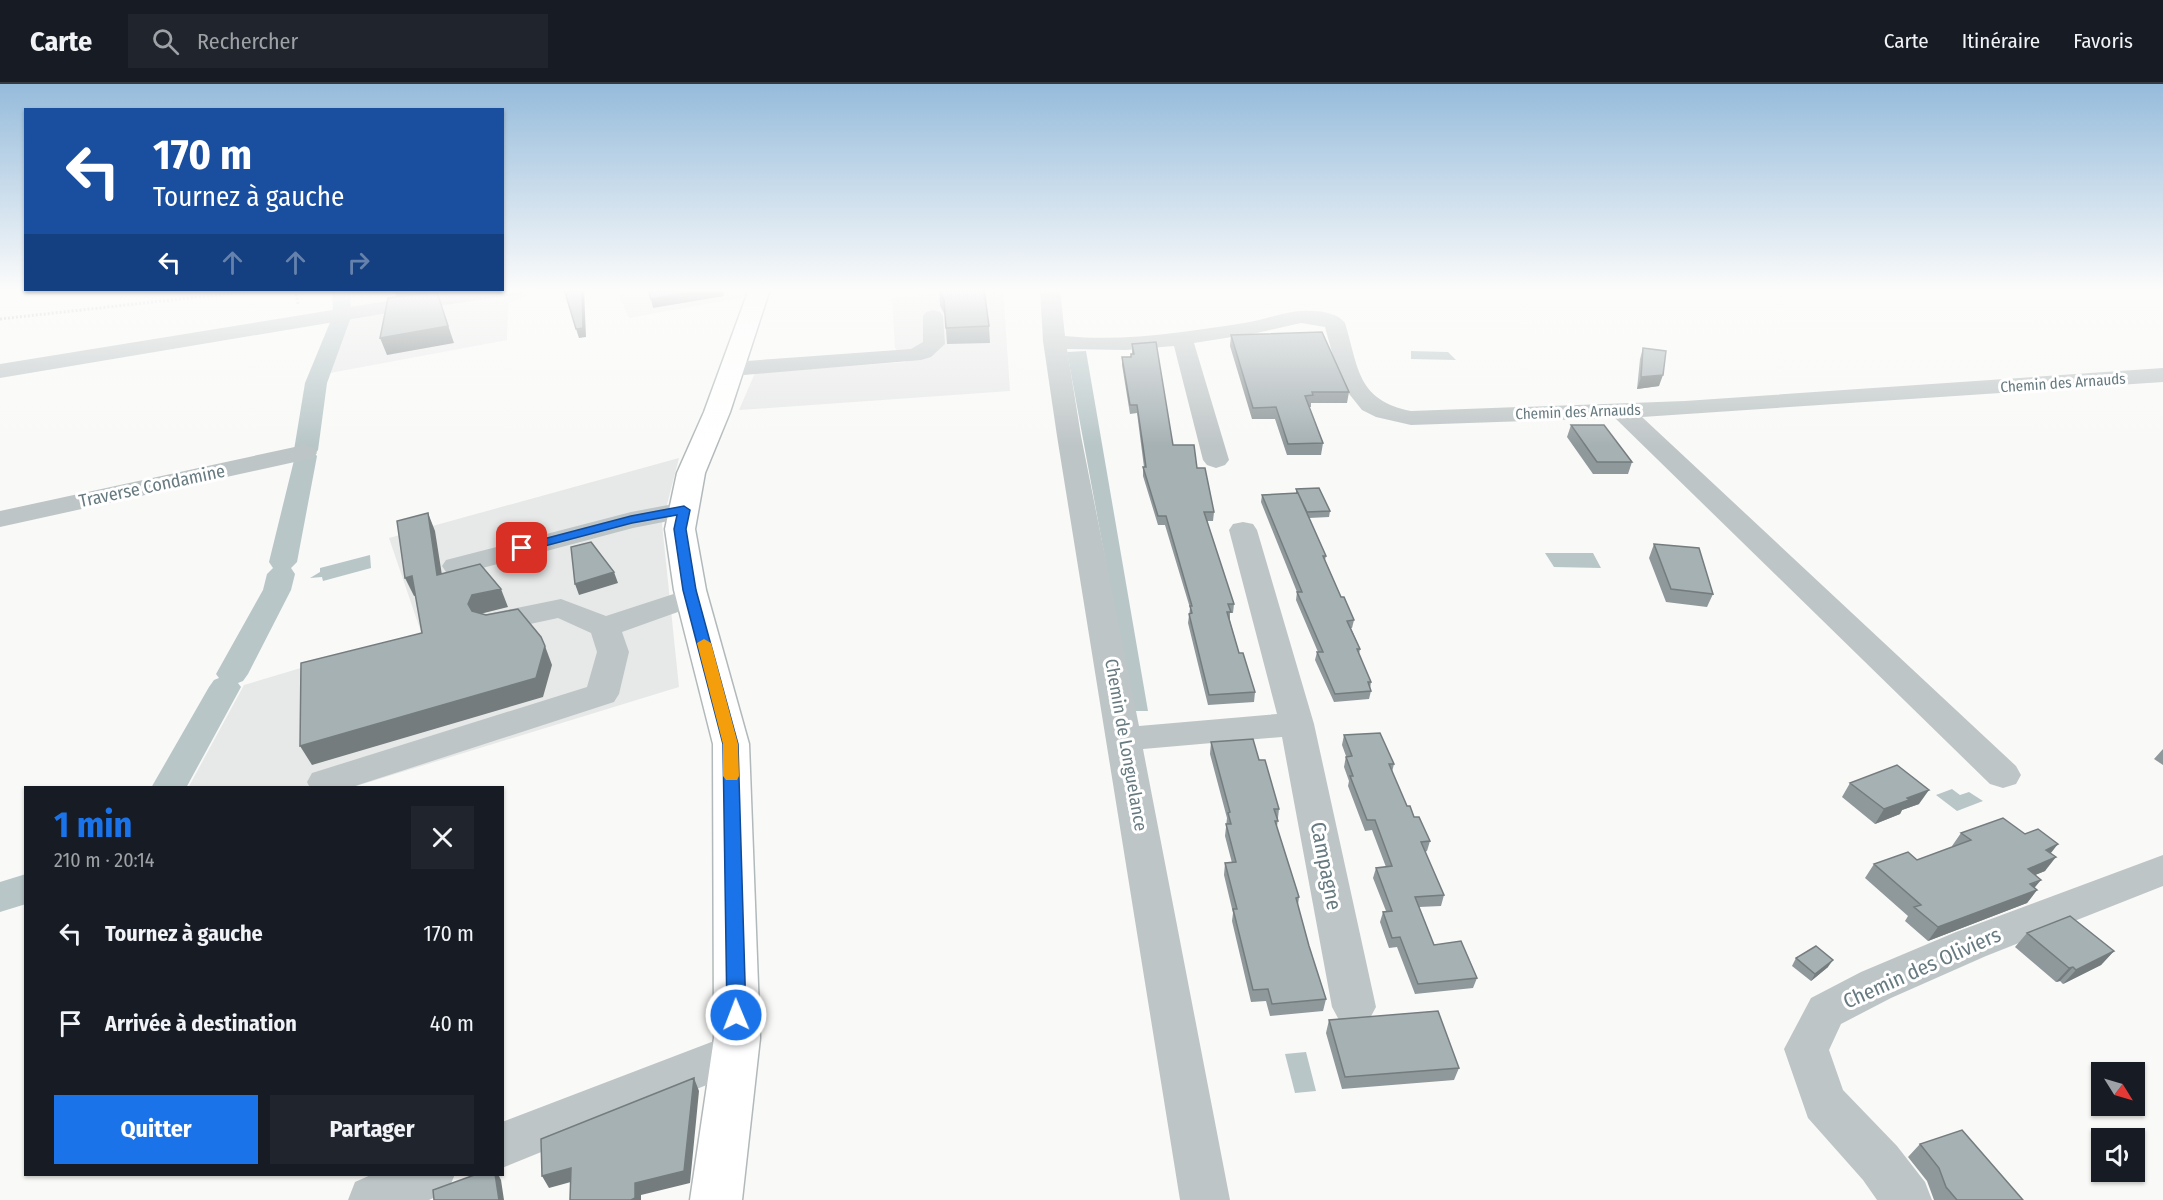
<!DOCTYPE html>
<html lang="fr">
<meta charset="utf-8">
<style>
:root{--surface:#171b24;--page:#20242c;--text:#f1f3f6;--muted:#9ea1a6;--line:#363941;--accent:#1a73e8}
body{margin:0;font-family:"Fira Sans Condensed",sans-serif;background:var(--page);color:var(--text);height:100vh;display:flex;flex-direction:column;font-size:22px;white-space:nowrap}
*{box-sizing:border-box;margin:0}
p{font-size:20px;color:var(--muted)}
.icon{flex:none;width:33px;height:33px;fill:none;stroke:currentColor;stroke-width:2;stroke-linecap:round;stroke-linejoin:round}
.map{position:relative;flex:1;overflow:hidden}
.sheet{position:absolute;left:24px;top:702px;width:480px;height:390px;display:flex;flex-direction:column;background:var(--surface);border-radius:0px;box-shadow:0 2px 4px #0004}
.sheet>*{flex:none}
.guide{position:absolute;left:24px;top:24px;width:480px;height:183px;border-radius:0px;box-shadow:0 2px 4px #0004;background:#1a4fa0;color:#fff;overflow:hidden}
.needle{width:39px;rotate:127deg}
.tools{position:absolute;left:2091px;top:978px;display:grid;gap:12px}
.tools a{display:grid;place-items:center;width:54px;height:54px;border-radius:0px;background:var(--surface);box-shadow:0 2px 4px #0004;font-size:30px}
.pin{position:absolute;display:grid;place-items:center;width:51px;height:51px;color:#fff;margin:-26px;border-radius:12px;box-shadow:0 3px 9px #0006}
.me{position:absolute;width:66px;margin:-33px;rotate:359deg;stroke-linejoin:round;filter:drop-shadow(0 0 4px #0008)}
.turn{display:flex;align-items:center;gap:21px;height:126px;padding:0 30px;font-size:27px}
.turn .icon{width:78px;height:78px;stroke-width:2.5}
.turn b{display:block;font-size:42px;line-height:51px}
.lanes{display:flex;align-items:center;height:57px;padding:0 30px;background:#0003;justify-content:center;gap:30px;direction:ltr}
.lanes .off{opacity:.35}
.round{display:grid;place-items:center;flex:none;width:63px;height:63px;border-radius:0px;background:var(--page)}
.headline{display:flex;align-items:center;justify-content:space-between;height:102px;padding:0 30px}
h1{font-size:36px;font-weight:700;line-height:45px;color:var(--accent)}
.action{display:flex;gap:12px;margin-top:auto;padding:12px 30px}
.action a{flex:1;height:69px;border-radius:0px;background:var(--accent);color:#fff;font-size:24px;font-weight:700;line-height:69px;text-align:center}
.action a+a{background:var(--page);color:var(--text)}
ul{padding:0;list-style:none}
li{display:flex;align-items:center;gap:18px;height:90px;padding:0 30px}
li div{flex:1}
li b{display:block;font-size:22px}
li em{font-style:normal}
header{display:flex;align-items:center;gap:36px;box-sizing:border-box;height:84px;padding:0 30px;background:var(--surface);border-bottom:2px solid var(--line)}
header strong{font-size:28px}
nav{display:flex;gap:33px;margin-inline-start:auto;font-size:21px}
.search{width:420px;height:54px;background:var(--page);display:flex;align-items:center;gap:15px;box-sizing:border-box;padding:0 21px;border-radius:0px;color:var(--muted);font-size:22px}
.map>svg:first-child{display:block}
.built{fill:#e7e9e8}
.water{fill:#b8c6c8}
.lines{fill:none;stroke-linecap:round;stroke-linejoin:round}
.canal{fill:#b8c6c8;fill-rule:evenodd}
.major-casing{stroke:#b2b9bb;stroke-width:3}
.path{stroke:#b9bebf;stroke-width:3;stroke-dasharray:2 2;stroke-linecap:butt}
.minor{fill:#bec5c6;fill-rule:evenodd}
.major{fill:#fff;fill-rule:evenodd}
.wall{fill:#8f989b}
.shaded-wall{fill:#747c7e}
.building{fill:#a6b1b4;stroke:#747c7e;stroke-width:1.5}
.route{fill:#1a73e8;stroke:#114b97;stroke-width:1.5}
.slow{fill:#f59e0b}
.labels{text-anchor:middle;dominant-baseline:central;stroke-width:6;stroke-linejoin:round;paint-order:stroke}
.far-street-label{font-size:15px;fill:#667a80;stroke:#fff}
.street-label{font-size:18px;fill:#667a80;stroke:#fff}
.near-street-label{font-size:21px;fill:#667a80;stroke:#fff}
</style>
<header>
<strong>Carte</strong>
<div class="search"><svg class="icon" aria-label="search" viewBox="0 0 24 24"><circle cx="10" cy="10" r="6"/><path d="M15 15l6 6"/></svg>Rechercher</div>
<nav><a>Carte</a><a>Itinéraire</a><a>Favoris</a></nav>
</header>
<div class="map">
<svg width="2163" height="1116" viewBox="0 0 2163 1116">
<rect width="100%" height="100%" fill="#f9f9f7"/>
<!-- built -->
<path class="built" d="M544 205 508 219 507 256 330 289 349 232 348 206Z
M616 205H747L744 213 629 234Z
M988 205H1003L1010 307 739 326 755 289 906 278 895 264 892 214Z
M679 374 662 440 679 603 353 703 188 704 244 601 421 548 389 454Z"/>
<!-- water -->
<path class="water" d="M1086 267 1148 627H1133L1067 268Z
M1411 267 1448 268 1456 276 1411 275Z
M1545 469H1593L1601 484 1554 483Z
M370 471 371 484 323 497 322 493 310 494 320 488V484Z
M1952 705 1960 711 1969 708 1983 717 1957 727 1936 711Z
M1306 968 1316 1007 1295 1009 1285 970Z"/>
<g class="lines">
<!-- canal -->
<path class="canal" d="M332 206H350L351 233 327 299 318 366 315 370 317 372 297 478 291 484 295 490 291 506 248 590 243 597 238 599 241 603 186 704H151L209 603 214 596 219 594 216 590 263 506 267 490 273 484 269 478 296 368 294 366 305 299 333 231Z
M26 790V820L0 828V798Z"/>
<!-- major casing -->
<g class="major-casing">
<path id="major" d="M749 205H770L730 328 705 389 695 445 706 506 749 660 760 954 742 1116H690L714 954 713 660 674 506 665 445 677 389 704 328Z"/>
</g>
<!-- path -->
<path class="path" d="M296 206 298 220
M0 235 261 206"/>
<!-- minor -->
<path class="minor" d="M525 205 522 209 515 211 388 229 0 294V280L388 217 469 206Z
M1040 205H1060L1065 252C1125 258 1185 248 1244 239 1266 236 1289 225 1312 227 1323 227 1339 230 1345 239 1359 285 1357 316 1411 327L1685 317 2163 284V298L1642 333 2016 682 2021 691 2016 700 2003 704 1990 700 1615 334 1411 341 1376 333 1362 326 1346 306 1336 283 1325 243 1301 239 1257 249 1194 259 1229 376 1225 381 1216 384 1207 381 1203 376 1174 262 1126 266 1067 265 1081 352 1139 642 1277 630 1229 446 1233 440 1243 438 1253 440 1257 446 1314 640 1376 923 1369 936 1354 942 1339 936 1332 923 1282 653 1143 665 1230 1116H1180L1057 352 1043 257Z
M933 226 940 228 943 232 945 260 931 273 921 276 732 292 724 290 721 285 724 280 732 278 911 265 923 258V232L926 228Z
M304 361 313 364 317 369 313 374 0 443V427Z
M684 418 694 420 698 426 694 432 633 444 456 491 446 488 442 482 446 476 631 428Z
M692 504 703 507 707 513 703 519 622 548 629 568 619 610 614 618 349 704H310L307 698 312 689 587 603 597 568 591 549 558 534 493 548 482 545 478 538 482 531 561 515 606 532Z
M2163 771V802L1986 872 1891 914 1841 940 1829 966 1843 1006 1897 1062 1925 1098 1932 1116H1877L1863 1096 1808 1034 1784 965 1811 914 1861 888 1956 848Z
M735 949 751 955 758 969 751 983 502 1084V1038Z
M373 1090H455L448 1107 429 1116H348L355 1098Z"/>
<!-- major -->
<use href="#major" class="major"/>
</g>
<!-- wall -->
<path class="wall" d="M939 206 989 242 990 259 947 260 945 231 940 222Z
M1231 251 1349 308 1347 319H1311V323H1309L1323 359 1321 371H1287L1275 335H1252L1230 262Z
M1132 260 1173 361 1197 384 1214 428 1213 437H1207L1234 520 1233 529H1230V537L1239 569 1255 608 1254 618 1208 621 1188 539 1190 524 1165 441H1158L1143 392V383H1144L1137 329 1130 330 1122 281V273H1131V270H1132Z
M1643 264 1659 302 1637 305 1640 275Z
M1571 341 1632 378 1628 390H1593L1567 353Z
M1296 405 1330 427 1329 433 1309 434 1326 472 1325 476 1341 513 1354 536 1352 544H1351L1360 565 1359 570 1371 598 1370 605 1371 607 1369 615 1334 618 1315 576 1317 568H1318L1296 516 1297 508 1261 418 1262 411 1296 409Z
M1654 460 1713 510 1707 523 1666 518 1649 474Z
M1344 651 1394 680 1392 688 1407 722 1430 757 1427 767 1425 768 1444 811 1441 822 1419 823 1434 861 1477 894 1473 904 1415 910 1397 863 1389 864 1380 838 1383 828 1386 827 1373 794 1376 784 1386 783 1372 746 1365 747 1348 702 1349 697 1344 683 1346 672 1342 661Z
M1211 658 1259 676 1279 725 1277 743 1299 813 1298 821 1309 862 1326 915 1323 927 1270 932 1266 917 1251 918 1232 837 1233 829 1224 791 1225 779H1232L1225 752 1227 734 1210 670Z
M2163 665V681L2154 675Z
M1850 699 1919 720 1902 726 1900 730 1875 740 1842 713Z
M1961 749 2051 769 2045 787 2035 791V804L2037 806 2027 819 1928 857 1905 837 1908 832 1865 794 1874 780 1917 776 1953 763 1952 762Z
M2027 849 2114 867 2101 881 2063 900 2060 897 2056 898 2015 863Z
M1796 874 1828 883 1811 897 1792 882Z
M1329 936 1459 984 1454 996 1342 1005 1326 949Z
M1920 1060 2023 1116H1934L1927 1097 1908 1073Z"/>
<!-- shaded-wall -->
<path class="shaded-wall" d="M582 205H584L586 253 579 254 576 245Z
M709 205H723L724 212 653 224 651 215Z
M394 206H444L397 214Z
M437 208 454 259 387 271 380 254Z
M1663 291 1659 302 1637 305 1641 293Z
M428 429 435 447 445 510 437 491Z
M614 488 618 499 579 511 575 500Z
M412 492 420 511 414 512 405 494Z
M501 505 508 523 480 530 476 539 468 520 472 511Z
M545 562 552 581 543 613 312 681 300 662Z
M1929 706 1919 720 1902 726 1900 730 1875 740 1884 725 1907 714Z
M2058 760 2047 774 2046 766Z
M2056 773 2045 787 2018 798 2028 785Z
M2041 796 2031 808 2037 806 2027 819 1928 857 1938 843Z
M2114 867 2101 881 2063 900 2076 886Z
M1833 876 1828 883 1811 897 1815 890Z
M2073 883 2060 897 2056 898 2069 884Z
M694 994 699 1007 690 1099 641 1111V1116H631L635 1099Z
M571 1084 578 1096 549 1104 542 1092Z
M495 1090H498L501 1096 504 1116H499Z"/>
<!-- building -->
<path class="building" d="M564 205H582L583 244 576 245Z
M648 205H709L651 215Z
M984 205 989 242 946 244 944 216 939 206Z
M437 208 448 242 380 254 388 214Z
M1322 248 1349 308H1312L1313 311 1305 312 1323 359 1288 360 1276 323 1253 324 1231 251Z
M1156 258 1173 361H1194L1197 384H1205L1214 428H1204L1234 520H1228L1231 528H1227L1239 569H1243L1255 608 1209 611 1189 530 1192 529 1190 522H1192L1166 432H1158L1143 383H1146L1137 321H1130L1122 273H1131V270H1134L1132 260Z
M1643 264 1666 267 1663 291 1641 293Z
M1571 341H1604L1632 378H1597Z
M1319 404 1330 427 1307 428 1296 405Z
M1298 409 1326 472H1323L1341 513H1344L1354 536 1347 537 1360 565H1357L1371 598H1368L1371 607 1335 610 1317 568H1323L1297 508H1302L1262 411Z
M428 429 437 491 480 480 501 505 472 511 468 520 472 527 486 531 518 525 541 553 545 562 536 594 300 662 301 579 422 549 412 492 405 494 397 437Z
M591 458 614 488 575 500 571 463Z
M1654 460 1699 464 1713 510 1671 505Z
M1380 649 1394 680H1389L1407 722H1410L1414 733H1419L1430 757 1421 758 1444 811 1415 813 1434 861 1461 857 1477 894 1418 900 1400 853 1392 854 1383 828 1392 827 1376 784 1392 782 1375 736H1367L1350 692H1353L1346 673 1352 672 1344 651Z
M1253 655 1259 676H1265L1279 725H1274L1278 737H1275L1299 813 1296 814 1309 862 1326 915 1272 920 1268 905 1253 906 1233 825H1237L1225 779 1236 778 1226 740H1231L1228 729 1230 728 1211 658Z
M1897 681 1929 706 1907 714 1909 716 1884 725 1850 699Z
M2003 734 2025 750 2038 745 2058 760 2046 766 2056 773 2028 785 2041 796 2030 800 2037 806 1938 843 1914 823 1921 821 1874 780 1908 768 1917 776 1971 756 1961 749Z
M2070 832 2114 867 2076 886 2073 883 2069 884 2027 849Z
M1816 862 1833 876 1815 890 1796 874Z
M1438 927 1459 984 1345 993 1329 936Z
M694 994 684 1087 635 1099V1114L631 1116H570L571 1084 542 1092 541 1055Z
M1962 1046 2023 1116H1957L1946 1103 1939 1084 1920 1060Z
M477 1090H495L499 1116H434L433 1106Z"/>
<!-- sky -->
<linearGradient id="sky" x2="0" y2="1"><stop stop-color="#95bbdb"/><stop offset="0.57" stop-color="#fcfcfb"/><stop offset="1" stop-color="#fcfcfb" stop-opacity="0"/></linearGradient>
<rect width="2163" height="362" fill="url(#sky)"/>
<!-- route -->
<path class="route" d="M684 422 690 426 686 445 696 506 738 660 746 931 743 937 736 939 729 937 727 931 723 660 683 506 674 445 677 431 632 439 522 468 515 464 517 462 631 432Z"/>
<!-- slow -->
<path class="slow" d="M704 555 711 559 738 660 739 692 737 696H726L723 692V660L697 559Z"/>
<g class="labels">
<!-- far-street labels -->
<g class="far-street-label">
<text transform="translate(2063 299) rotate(-4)">Chemin des Arnauds</text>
<text transform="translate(1578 328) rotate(-2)">Chemin des Arnauds</text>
</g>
<!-- street labels -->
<g class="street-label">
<text transform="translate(152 402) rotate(-12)">Traverse Condamine</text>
<text transform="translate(1126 661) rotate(80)">Chemin de Longuelance</text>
</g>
<!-- near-street labels -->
<g class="near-street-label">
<text transform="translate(1326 782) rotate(79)">Campagne</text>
<text transform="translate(1922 884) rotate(-24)">Chemin des Oliviers</text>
</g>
</g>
</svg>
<div class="tools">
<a><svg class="needle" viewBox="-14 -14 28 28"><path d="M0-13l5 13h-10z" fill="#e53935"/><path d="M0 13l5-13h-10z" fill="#9ea1a6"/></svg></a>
<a><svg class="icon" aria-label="sound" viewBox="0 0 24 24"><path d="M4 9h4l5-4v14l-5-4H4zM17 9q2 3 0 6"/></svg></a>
</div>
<div class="pin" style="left:522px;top:464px;background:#d93025"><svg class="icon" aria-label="arrive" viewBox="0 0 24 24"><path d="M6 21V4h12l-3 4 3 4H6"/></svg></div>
<svg class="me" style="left:736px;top:931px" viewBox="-20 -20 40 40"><circle r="17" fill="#1a73e8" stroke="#fff" stroke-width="3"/><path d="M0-11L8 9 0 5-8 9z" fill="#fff"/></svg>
<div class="guide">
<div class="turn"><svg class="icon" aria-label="left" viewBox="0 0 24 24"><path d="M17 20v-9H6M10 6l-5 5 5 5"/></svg><div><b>170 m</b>Tournez à gauche</div></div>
<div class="lanes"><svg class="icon" aria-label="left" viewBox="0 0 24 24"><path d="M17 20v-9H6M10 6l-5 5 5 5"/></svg><svg class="icon off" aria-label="ahead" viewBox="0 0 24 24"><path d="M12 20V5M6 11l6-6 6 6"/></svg><svg class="icon off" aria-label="ahead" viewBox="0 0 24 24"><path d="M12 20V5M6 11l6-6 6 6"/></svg><svg class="icon off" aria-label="right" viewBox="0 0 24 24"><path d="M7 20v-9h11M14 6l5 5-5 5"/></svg></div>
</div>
<section class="sheet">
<div class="headline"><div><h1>1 min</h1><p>210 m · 20:14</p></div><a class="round"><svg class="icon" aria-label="close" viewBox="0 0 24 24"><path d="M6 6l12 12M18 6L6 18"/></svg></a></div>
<ul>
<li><svg class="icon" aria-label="left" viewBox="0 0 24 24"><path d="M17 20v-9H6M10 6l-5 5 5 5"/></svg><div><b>Tournez à gauche</b></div><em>170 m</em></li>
<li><svg class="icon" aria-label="arrive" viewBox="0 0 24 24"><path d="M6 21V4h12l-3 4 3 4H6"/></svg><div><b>Arrivée à destination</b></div><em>40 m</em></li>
</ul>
<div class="action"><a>Quitter</a><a>Partager</a></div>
</section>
</div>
